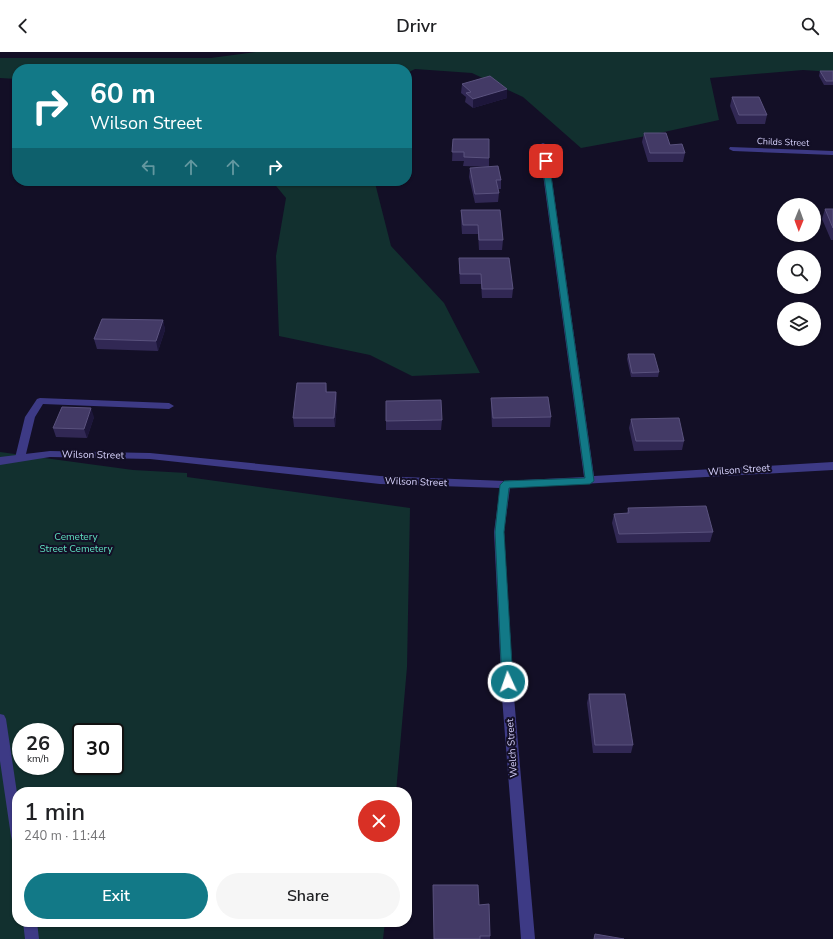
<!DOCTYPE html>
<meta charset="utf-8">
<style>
:root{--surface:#fff;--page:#f6f6f6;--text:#202124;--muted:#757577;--accent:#127987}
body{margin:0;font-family:"Nunito Sans",sans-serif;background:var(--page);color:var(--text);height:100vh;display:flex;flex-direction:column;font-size:15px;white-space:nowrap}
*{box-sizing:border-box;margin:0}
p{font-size:13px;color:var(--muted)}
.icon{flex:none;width:22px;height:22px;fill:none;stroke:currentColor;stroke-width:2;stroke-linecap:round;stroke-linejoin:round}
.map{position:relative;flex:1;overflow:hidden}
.panel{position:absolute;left:12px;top:735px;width:400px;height:140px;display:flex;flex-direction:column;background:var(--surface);border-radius:16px;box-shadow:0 1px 3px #0004}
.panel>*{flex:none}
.hud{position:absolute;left:12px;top:12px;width:400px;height:122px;border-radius:16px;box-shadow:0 1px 3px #0004;background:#127987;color:#fff;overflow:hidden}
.needle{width:26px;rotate:181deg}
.fabs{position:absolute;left:777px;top:146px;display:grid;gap:8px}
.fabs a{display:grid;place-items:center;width:44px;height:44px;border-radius:50%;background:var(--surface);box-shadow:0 1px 3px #0004;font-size:20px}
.speed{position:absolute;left:12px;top:671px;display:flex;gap:8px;font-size:20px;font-weight:700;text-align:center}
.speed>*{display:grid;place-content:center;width:52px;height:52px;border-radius:50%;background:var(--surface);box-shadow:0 1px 3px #0004;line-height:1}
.speed small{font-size:10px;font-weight:400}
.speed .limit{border:2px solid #111;border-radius:6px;background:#fff;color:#111}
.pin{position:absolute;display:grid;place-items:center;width:34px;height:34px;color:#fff;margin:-17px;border-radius:8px;box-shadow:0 2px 6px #0006}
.me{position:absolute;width:44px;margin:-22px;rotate:357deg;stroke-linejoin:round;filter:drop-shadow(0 0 3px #0008)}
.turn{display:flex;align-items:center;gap:14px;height:84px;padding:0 12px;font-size:18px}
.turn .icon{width:52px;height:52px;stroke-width:2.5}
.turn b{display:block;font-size:28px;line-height:34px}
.lanes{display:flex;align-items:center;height:38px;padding:0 12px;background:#0003;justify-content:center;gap:20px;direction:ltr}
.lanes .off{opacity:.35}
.round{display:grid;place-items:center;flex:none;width:42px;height:42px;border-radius:21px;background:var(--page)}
.overview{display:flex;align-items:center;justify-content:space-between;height:68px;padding:0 12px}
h1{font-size:24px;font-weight:600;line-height:30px}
.button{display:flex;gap:8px;margin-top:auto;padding:8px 12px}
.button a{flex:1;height:46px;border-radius:24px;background:var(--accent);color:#fff;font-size:16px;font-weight:600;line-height:46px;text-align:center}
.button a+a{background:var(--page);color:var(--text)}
header{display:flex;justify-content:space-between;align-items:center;height:52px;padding:0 12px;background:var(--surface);font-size:18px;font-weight:600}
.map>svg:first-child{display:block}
.green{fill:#12302f;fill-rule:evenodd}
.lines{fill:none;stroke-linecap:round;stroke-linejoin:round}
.lane{fill:#3d3a85;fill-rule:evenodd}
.street{fill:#3d3a85;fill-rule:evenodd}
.wall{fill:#312854}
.shaded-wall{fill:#1d163a}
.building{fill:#433a66;stroke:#5a527e}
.route{fill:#127987;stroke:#0c4f58}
.labels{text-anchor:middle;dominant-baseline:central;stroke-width:4;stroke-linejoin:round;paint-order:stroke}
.far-street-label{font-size:9px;fill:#d9d4ff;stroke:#130f26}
.street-label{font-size:10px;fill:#d9d4ff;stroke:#130f26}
.park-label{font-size:10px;fill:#5fe0c0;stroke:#130f26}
</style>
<header><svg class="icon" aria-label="back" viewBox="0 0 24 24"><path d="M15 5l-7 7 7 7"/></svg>Drivr<svg class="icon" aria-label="search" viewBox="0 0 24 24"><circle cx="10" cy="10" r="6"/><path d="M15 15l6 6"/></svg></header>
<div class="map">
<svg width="833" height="887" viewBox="0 0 833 887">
<rect width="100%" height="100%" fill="#130f26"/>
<!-- green -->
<path class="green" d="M256 0H833V20L803 18 710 26 719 68 641 85 581 96 523 45 472 21 415 17 407 21V17H17V27L0 26V6H211Z
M272 129H376L375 131 391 194 444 251 480 321 412 324 370 303 279 284 276 204 286 146Z
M0 400 133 418 187 421V425L410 456 407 615 396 740H17V870H385L383 887H0ZM21 680H55V714H21ZM81 680H115V714H81Z"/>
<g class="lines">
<!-- lane -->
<path class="lane" d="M40 346 169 351 174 354 169 357 43 352 35 365 25 406 23 408H17L15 406 25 365 37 347Z"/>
<!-- street -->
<path class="street" d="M543 91 547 93 594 424 833 410V418L510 436 504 480 514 645 535 887H521L502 645 494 480 500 436 380 432 150 407 50 405 0 413V405L50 399 150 401 380 424 505 429 584 425 539 93Z
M730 95 833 99V103L733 99 729 97Z
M0 662 4 663 6 667 17 741V790L12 788 11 784 0 709Z
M23 870H37L39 887H25Z"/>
</g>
<!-- wall -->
<path class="wall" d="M820 19H833V33H824L819 24Z
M462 32 507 37V46L473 56 465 50 466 45 461 41Z
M732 45 767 63 765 72H737L730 54Z
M644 81 670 93 685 101 683 110H648L642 90Z
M453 87 489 106V115L463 114 464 109H452Z
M470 116 501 128V137H498L499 141 498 150 475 151 469 125Z
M825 157H833V188H831L822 167Z
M461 158 503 188 502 198H479L478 182H462L461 167Z
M459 206 513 237 512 246H482L481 232H460L459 216Z
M163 268 165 278 158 299 97 297 94 287Z
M628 302 659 320 658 325H631L627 307Z
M326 331 327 340H336L337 350 335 375H294L293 366Z
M491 346 551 365 550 375H492L491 356Z
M94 365 87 386 56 385 53 376Z
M631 367 684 389 682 398 634 399 629 376Z
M442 368 441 378H386V369Z
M628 456 713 480 710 490 617 491 612 471 614 462 627 461Z
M589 642 633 693 631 701H593L587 651Z
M479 853 490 884V887H434Z"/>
<!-- shaded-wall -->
<path class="shaded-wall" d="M507 37V46L473 56V47Z
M163 268 165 278 158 299 156 289Z
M336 340 337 350 335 375 334 366Z
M91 356 94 365 87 386 84 377Z"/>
<!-- building -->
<path class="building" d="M820 19H833V29H826Z
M490 24 507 37 473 47 466 41 471 40 462 32Z
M732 45H759L767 63H739Z
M644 81H666L670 93 682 92 685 101H650Z
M453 87H489V106L464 105V100H452Z
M498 114 501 128H496L499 141 475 142 470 116Z
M825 157H833V176Z
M461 158H500L503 188H479L478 173H463Z
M459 206H509L513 237H482L481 222H460Z
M102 267 163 268 156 289 94 287Z
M628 302H654L659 320 632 321Z
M297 331H326V340H336L334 366H293Z
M548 345 551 365 493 366 491 346Z
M441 348 442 368 386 369V349Z
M62 355 91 356 84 377 53 376Z
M679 366 684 389H636L631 367Z
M706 454 713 480 619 482 614 462 629 461 628 456Z
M589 642H625L633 693H595Z
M433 833H478L479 853 489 852 490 884H480V887H434Z
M595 882 624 887H594Z"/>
<!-- route -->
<path class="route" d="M546 107 549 109 594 429 590 432 509 436 504 480 513 630 511 633H504L502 630 495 480 500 433 504 429 585 426 542 109Z"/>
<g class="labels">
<!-- far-street labels -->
<g class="far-street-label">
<text transform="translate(783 90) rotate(2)">Childs Street</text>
</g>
<!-- street labels -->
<g class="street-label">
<text transform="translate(93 403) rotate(1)">Wilson Street</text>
<text transform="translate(739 418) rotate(-4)">Wilson Street</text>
<text transform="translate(416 430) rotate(2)">Wilson Street</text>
<text transform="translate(512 696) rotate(-94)">Welch Street</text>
</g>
<!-- park labels -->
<g class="park-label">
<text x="76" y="485">Cemetery<tspan x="76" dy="12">Street Cemetery</tspan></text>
</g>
</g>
</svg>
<div class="fabs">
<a><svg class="needle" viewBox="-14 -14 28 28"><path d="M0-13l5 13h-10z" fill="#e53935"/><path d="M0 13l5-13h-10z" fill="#757577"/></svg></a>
<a><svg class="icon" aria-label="search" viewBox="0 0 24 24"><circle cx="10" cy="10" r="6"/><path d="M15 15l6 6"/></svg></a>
<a><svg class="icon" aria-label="layers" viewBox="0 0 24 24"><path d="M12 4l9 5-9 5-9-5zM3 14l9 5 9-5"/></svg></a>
</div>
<div class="speed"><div>26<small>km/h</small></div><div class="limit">30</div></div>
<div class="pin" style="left:546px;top:109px;background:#d93025"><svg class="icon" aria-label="arrive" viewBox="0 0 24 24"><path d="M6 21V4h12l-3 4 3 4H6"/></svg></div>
<svg class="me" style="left:508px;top:630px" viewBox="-20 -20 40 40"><circle r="17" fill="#127987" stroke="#fff" stroke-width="3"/><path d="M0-11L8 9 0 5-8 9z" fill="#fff"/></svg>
<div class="hud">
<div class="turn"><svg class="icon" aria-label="right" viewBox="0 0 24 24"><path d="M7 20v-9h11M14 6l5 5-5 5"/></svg><div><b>60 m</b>Wilson Street</div></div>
<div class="lanes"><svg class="icon off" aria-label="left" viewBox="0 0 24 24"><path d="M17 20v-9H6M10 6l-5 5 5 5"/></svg><svg class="icon off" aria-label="ahead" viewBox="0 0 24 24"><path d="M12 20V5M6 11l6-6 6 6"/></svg><svg class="icon off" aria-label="ahead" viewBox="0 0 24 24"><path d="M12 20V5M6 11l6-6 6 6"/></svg><svg class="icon" aria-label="right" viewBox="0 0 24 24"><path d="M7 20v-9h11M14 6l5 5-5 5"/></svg></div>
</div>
<section class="panel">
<div class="overview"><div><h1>1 min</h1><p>240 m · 11:44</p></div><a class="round" style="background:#d93025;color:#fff"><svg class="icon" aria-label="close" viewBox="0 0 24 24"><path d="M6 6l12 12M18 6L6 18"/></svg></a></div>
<div class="button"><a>Exit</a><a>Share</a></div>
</section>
</div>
